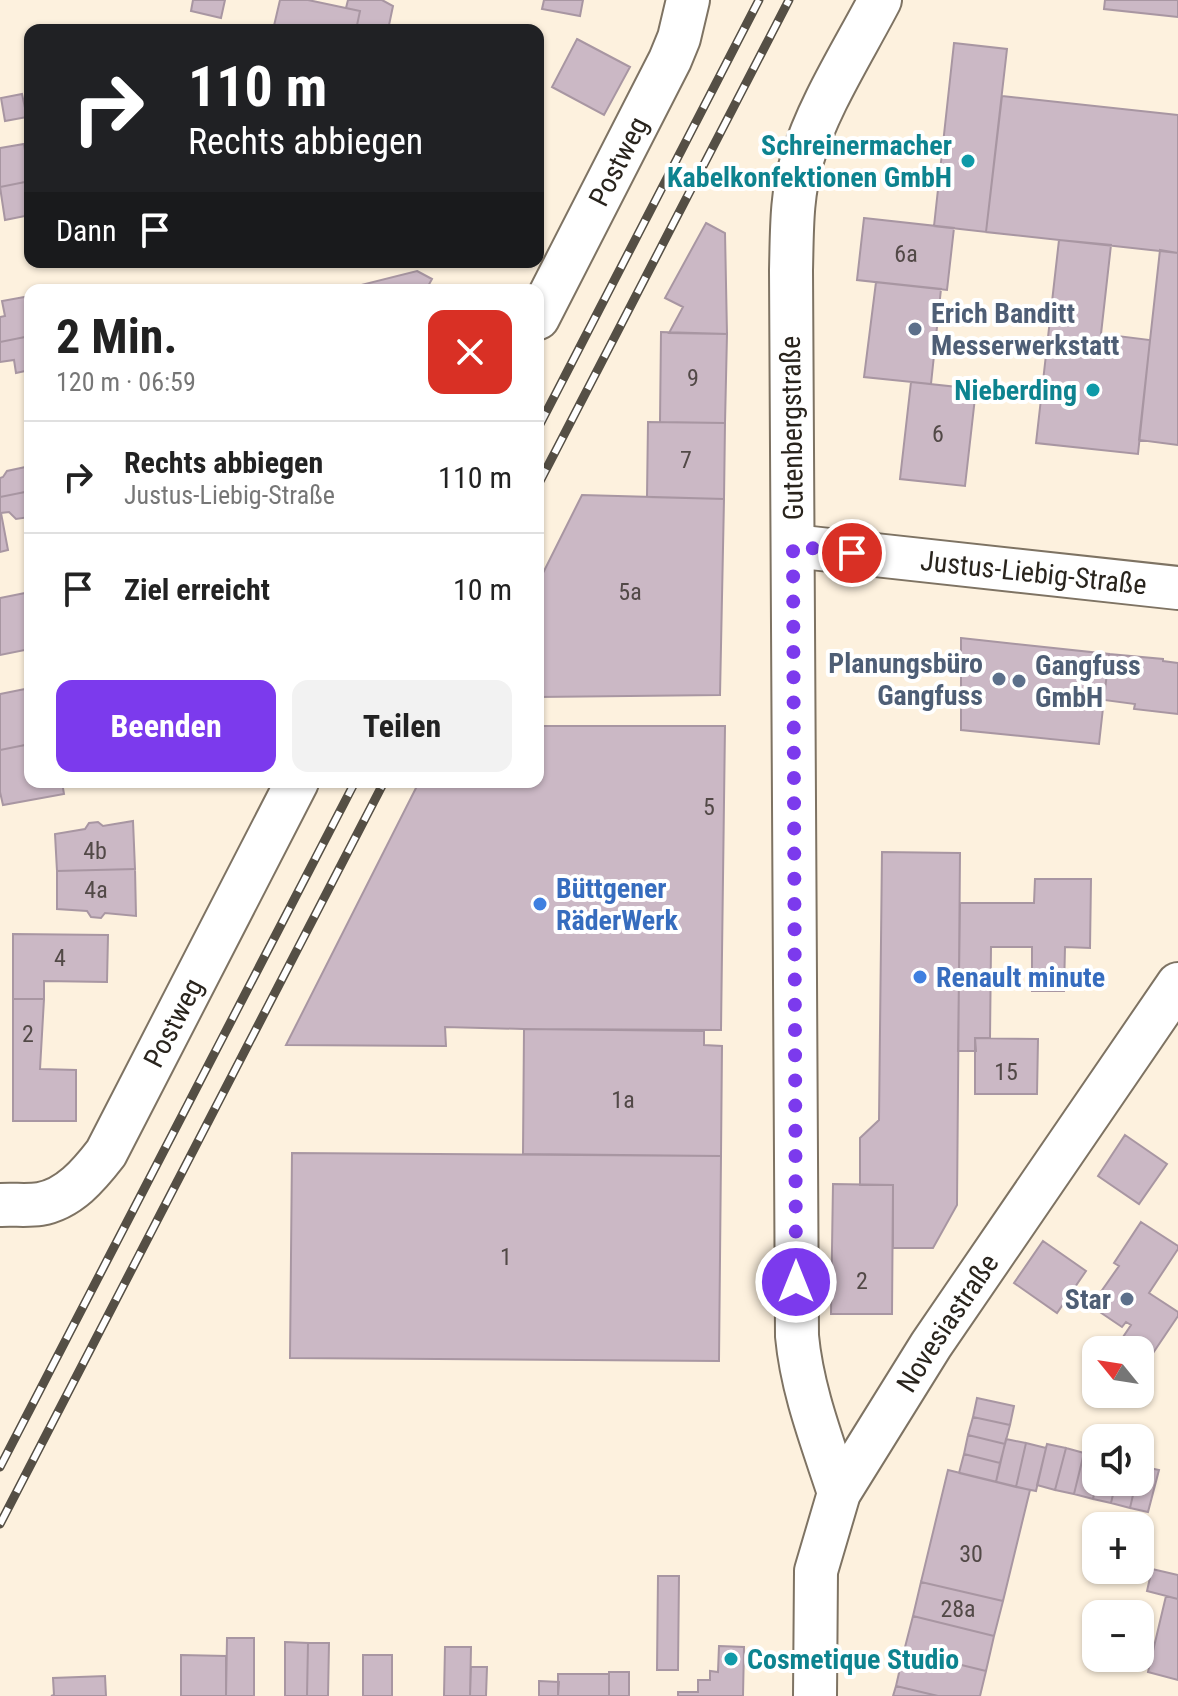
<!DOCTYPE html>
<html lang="de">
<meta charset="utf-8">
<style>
:root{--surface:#fff;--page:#f2f2f2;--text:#222;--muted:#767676;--line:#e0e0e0;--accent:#7c3aed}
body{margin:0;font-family:"Roboto Condensed",sans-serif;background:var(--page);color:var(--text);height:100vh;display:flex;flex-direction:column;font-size:30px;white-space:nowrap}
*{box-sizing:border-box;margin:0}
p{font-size:26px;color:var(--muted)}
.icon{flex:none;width:44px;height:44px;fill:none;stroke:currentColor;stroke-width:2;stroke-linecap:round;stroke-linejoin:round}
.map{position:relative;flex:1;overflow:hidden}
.sheet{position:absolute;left:24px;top:284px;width:520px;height:504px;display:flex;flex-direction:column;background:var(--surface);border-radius:16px;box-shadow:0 2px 6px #0004}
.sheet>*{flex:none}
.hud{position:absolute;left:24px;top:24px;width:520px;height:244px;border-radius:16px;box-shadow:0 2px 6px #0004;background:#202124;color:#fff;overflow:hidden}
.needle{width:52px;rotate:300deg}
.buttons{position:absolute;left:1082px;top:1336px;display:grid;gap:16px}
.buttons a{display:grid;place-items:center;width:72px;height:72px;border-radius:16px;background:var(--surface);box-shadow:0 2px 6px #0004;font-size:40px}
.pin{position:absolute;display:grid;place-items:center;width:68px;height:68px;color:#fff;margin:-34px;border:4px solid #fff;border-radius:50%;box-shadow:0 2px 8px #0007}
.me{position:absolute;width:88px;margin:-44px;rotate:0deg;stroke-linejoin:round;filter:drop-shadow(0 0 6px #0008)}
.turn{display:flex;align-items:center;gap:28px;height:168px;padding:0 32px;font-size:36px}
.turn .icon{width:104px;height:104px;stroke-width:2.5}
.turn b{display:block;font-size:56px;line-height:68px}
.then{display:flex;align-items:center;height:76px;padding:0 32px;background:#0003;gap:16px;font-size:30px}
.round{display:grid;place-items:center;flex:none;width:84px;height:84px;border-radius:16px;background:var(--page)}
.headline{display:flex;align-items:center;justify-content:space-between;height:136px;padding:0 32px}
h1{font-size:48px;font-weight:700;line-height:60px}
.button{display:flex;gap:16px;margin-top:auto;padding:16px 32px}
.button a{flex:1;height:92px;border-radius:16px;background:var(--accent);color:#fff;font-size:32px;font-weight:700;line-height:92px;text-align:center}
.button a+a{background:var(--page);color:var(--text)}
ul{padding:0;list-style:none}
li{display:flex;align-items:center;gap:24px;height:112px;padding:0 32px;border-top:2px solid var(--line)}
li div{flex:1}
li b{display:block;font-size:30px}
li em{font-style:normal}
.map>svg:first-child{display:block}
.building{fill:#cbb8c5;stroke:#a896a2;stroke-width:2}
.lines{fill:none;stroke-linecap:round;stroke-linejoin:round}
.minor-casing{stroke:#7e7363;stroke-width:46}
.minor{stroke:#fff;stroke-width:42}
.rail-casing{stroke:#554f45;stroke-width:9}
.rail{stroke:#fff;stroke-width:6;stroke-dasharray:18;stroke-linecap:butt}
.route{stroke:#7c3aed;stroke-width:14;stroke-dasharray:0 25.2}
.culture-dot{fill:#0f9aa8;stroke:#fff;stroke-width:3}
.service-dot{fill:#5c6f8a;stroke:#fff;stroke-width:3}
.shop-dot{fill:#3f7fe0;stroke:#fff;stroke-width:3}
.labels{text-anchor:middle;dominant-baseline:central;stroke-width:8;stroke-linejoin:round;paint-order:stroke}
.number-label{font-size:24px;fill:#524947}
.culture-label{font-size:28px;font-weight:bold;fill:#0d838f;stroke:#fff;text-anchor:end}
.street-label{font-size:28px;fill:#29241d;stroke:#fff}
.service-label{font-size:28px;font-weight:bold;fill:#4e5e75;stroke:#fff;text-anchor:start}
.shop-label{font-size:28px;font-weight:bold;fill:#366cbe;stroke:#fff;text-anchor:start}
</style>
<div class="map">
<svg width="1178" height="1696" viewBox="0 0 1178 1696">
<rect width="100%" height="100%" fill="#fdf1de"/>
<!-- building -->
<path class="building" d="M193 0H225L221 18 191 11Z
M280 0H308L360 11 356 30H273Z
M348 0H382L393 6 388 30H356L360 11 346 8Z
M544 0H583L580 16 542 9Z
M1105 0H1178V17L1104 9Z
M577 39 630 67 604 115 552 87Z
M954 43 1007 49 986 232 934 226Z
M22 94 27 117 5 121 1 98Z
M1002 96 1178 115V253L986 232Z
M24 144 30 181 0 187V148Z
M30 181V215L5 220 0 187Z
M864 218 954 228 947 290 857 280Z
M706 223 725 233 727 334 669 333 683 307 665 298Z
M1059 240 1111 245 1101 334 1150 340 1138 454 1036 443Z
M1160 250 1178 253V445L1139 440Z
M417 271 432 279 426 290H356L357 286Z
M876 282 941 289 931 384 864 377Z
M30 296V336L0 342V317L5 316 2 301Z
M661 332 727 334 725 423 660 422Z
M30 336V370L16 373 14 360 0 362V342Z
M911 382 976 389 965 486 900 479Z
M648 422 725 423 724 499 647 497Z
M30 466V491L0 497V478L3 477 7 471Z
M30 491V517L16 519 9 512 1 513 8 550 0 552V497Z
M582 495 724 499 720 695 538 697V583Z
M30 592V649L0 655V598Z
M961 638 1109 654 1099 744 961 730Z
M1109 654 1163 659V661L1178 663V714L1134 709 1135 704 1104 700Z
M30 688V744L0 750V694Z
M538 726H725L721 1030 524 1029 445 1027 446 1046 286 1045 419 782H538Z
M30 744V782H62L64 794 3 805 0 792V750Z
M133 821 135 869 57 871 55 834 85 829 89 823 98 822 103 826Z
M882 852 960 853 957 1205 933 1248H893V1185H860V1138L879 1120Z
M135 869 136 916 105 913 101 918 91 917 87 911 57 909V871Z
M1035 879H1091L1090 948 1065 947 1064 991H1032V947H991L990 1038H975L976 1051H958L960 903H1034Z
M13 934 108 935 107 982 44 981V999H13Z
M13 999H44L40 1069 76 1070V1121H13Z
M524 1029 704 1031V1045L722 1046 721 1156 523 1154Z
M975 1038 1038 1039 1037 1094H975Z
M1125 1135 1167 1164 1139 1204 1098 1176Z
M292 1153 721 1156 719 1361 290 1358Z
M833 1184 893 1185 892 1314H831Z
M1141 1222 1178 1246V1249L1149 1293 1178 1312V1316L1145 1365 1140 1362V1350H1123L1117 1346 1131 1325 1126 1322 1122 1327 1091 1306 1119 1266 1114 1263Z
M1043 1241 1086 1271 1057 1313 1014 1283Z
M977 1398 1014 1406 1010 1425 973 1417Z
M973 1417 1010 1425 1005 1444 968 1435Z
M968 1435 1005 1444 1000 1463 964 1454Z
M1006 1439 1026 1443 1016 1487 996 1482Z
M1026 1443 1046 1448 1036 1491 1016 1487Z
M1047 1444 1066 1448 1055 1490 1037 1485Z
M1066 1448 1084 1453 1074 1494 1055 1490Z
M1084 1453 1096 1455 1097 1482 1093 1499 1074 1494Z
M964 1454 1000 1463 996 1482 959 1473Z
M1140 1466 1159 1470 1148 1512 1130 1508 1136 1482H1140Z
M948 1470 1030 1490 1003 1601 921 1582Z
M1097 1482H1116L1111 1503 1093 1499Z
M1116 1482H1136L1130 1508 1111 1503Z
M1152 1569 1178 1575V1599L1147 1591Z
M658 1576H679L678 1670H657Z
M921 1582 1003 1601 994 1636 913 1616Z
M1166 1596 1178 1599V1680L1148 1672Z
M913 1616 994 1636 986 1671 904 1651Z
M227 1638H254V1696H226Z
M285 1642 308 1643 307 1696H285Z
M308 1643H329L328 1696H307Z
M719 1646 744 1647 743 1696H678V1692H698V1680H710V1671L718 1672Z
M445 1647H471L470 1696H444Z
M904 1651 986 1671 980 1696H938L896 1686Z
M181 1655 226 1656V1696H181Z
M363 1655H392V1696H363Z
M471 1667H487L486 1696H470Z
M609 1672H629V1696H609Z
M558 1674H609V1696H558Z
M105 1676 106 1696H51L54 1695 53 1678Z
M539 1681 559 1682 558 1696H539Z
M896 1686 938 1696H893Z"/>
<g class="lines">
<!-- minor casing -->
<g class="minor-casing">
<g id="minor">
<path id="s1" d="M538 318 670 60 679 38 688 0"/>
<path id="s2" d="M793 546 1178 588"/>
<path id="s3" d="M0 1205C13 1204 27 1206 40 1204 69 1199 89 1175 106 1153L297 782"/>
<path d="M839 1493C822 1441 802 1390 797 1336L791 270C792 233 791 195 802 160 818 106 854 50 880 0"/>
<path id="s4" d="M815 1696 816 1571 839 1493 931 1345 1178 984"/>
</g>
</g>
<!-- minor -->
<use href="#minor" class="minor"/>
<!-- rail casing -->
<g class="rail-casing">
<path id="rail" d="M538 428 759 0
M538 485 789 0
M0 1467 355 782
M0 1524 384 782"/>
</g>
<!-- rail -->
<use href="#rail" class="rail"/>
</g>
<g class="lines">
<!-- route -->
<path class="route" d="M796 1282 793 546 852 553"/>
</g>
<!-- markers -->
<g class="culture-dot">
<circle cx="968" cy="161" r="8"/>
<circle cx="1093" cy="390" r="8"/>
<circle cx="731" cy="1659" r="8"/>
</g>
<g class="service-dot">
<circle cx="915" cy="329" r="8"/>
<circle cx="999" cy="679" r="8"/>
<circle cx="1019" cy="681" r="8"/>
<circle cx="1127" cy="1299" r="8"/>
</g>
<g class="shop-dot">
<circle cx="540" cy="904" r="8"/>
<circle cx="920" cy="977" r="8"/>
</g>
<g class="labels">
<!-- number labels -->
<g class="number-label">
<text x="906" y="254">6a</text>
<text x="693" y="378">9</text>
<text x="938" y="434">6</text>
<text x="686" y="460">7</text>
<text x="630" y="592">5a</text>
<text x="709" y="807">5</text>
<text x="95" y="851">4b</text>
<text x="96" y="890">4a</text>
<text x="60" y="958">4</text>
<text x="28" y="1034">2</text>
<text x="1006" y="1072">15</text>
<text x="623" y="1100">1a</text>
<text x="506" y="1257">1</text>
<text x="862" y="1281">2</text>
<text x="971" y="1554">30</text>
<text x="958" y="1609">28a</text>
</g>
<!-- culture labels -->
<g class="culture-label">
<text x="952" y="145">Schreinermacher<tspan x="952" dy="32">Kabelkonfektionen GmbH</tspan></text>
<text x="1077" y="390">Nieberding</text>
<text x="747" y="1659" text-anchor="start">Cosmetique Studio</text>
</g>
<!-- street labels -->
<g class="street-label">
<text stroke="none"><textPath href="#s1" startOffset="176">Postweg</textPath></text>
<text transform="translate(792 428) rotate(-91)">Gutenbergstraße</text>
<text stroke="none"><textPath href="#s2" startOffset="242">Justus-Liebig-Straße</textPath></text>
<text stroke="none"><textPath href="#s3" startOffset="272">Postweg</textPath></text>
<text stroke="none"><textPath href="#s4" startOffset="408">Novesiastraße</textPath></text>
</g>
<!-- service labels -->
<g class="service-label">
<text x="931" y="313">Erich Banditt<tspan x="931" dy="32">Messerwerkstatt</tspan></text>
<text x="983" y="663" text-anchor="end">Planungsbüro<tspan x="983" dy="32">Gangfuss</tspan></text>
<text x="1035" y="665">Gangfuss<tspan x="1035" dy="32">GmbH</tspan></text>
<text x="1111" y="1299" text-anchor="end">Star</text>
</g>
<!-- shop labels -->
<g class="shop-label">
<text x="556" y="888">Büttgener<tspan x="556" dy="32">RäderWerk</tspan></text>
<text x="936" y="977">Renault minute</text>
</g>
</g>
</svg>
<div class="buttons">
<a><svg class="needle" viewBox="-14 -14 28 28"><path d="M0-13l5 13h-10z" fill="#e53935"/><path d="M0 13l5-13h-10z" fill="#767676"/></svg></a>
<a><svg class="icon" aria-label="sound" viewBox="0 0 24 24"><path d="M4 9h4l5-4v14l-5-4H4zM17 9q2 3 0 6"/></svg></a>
<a>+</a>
<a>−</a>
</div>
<div class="pin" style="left:852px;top:553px;background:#d93025"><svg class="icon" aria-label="arrive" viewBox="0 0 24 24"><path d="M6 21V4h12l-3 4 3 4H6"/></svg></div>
<svg class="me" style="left:796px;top:1282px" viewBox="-20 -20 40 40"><circle r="17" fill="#7c3aed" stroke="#fff" stroke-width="3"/><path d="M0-11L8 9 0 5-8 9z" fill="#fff"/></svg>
<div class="hud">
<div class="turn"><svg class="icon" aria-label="right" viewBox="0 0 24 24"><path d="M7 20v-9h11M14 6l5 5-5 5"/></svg><div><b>110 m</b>Rechts abbiegen</div></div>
<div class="then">Dann<svg class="icon" aria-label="arrive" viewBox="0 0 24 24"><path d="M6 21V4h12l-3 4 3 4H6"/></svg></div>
</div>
<section class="sheet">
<div class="headline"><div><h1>2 Min.</h1><p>120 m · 06:59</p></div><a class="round" style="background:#d93025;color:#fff"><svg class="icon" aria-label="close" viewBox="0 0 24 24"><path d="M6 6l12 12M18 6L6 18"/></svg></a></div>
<ul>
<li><svg class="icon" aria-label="right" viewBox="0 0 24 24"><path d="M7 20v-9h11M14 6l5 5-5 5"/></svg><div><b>Rechts abbiegen</b><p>Justus-Liebig-Straße</p></div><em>110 m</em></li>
<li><svg class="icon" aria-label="arrive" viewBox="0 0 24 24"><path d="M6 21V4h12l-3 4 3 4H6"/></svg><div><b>Ziel erreicht</b></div><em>10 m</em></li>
</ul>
<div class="button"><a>Beenden</a><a>Teilen</a></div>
</section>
</div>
